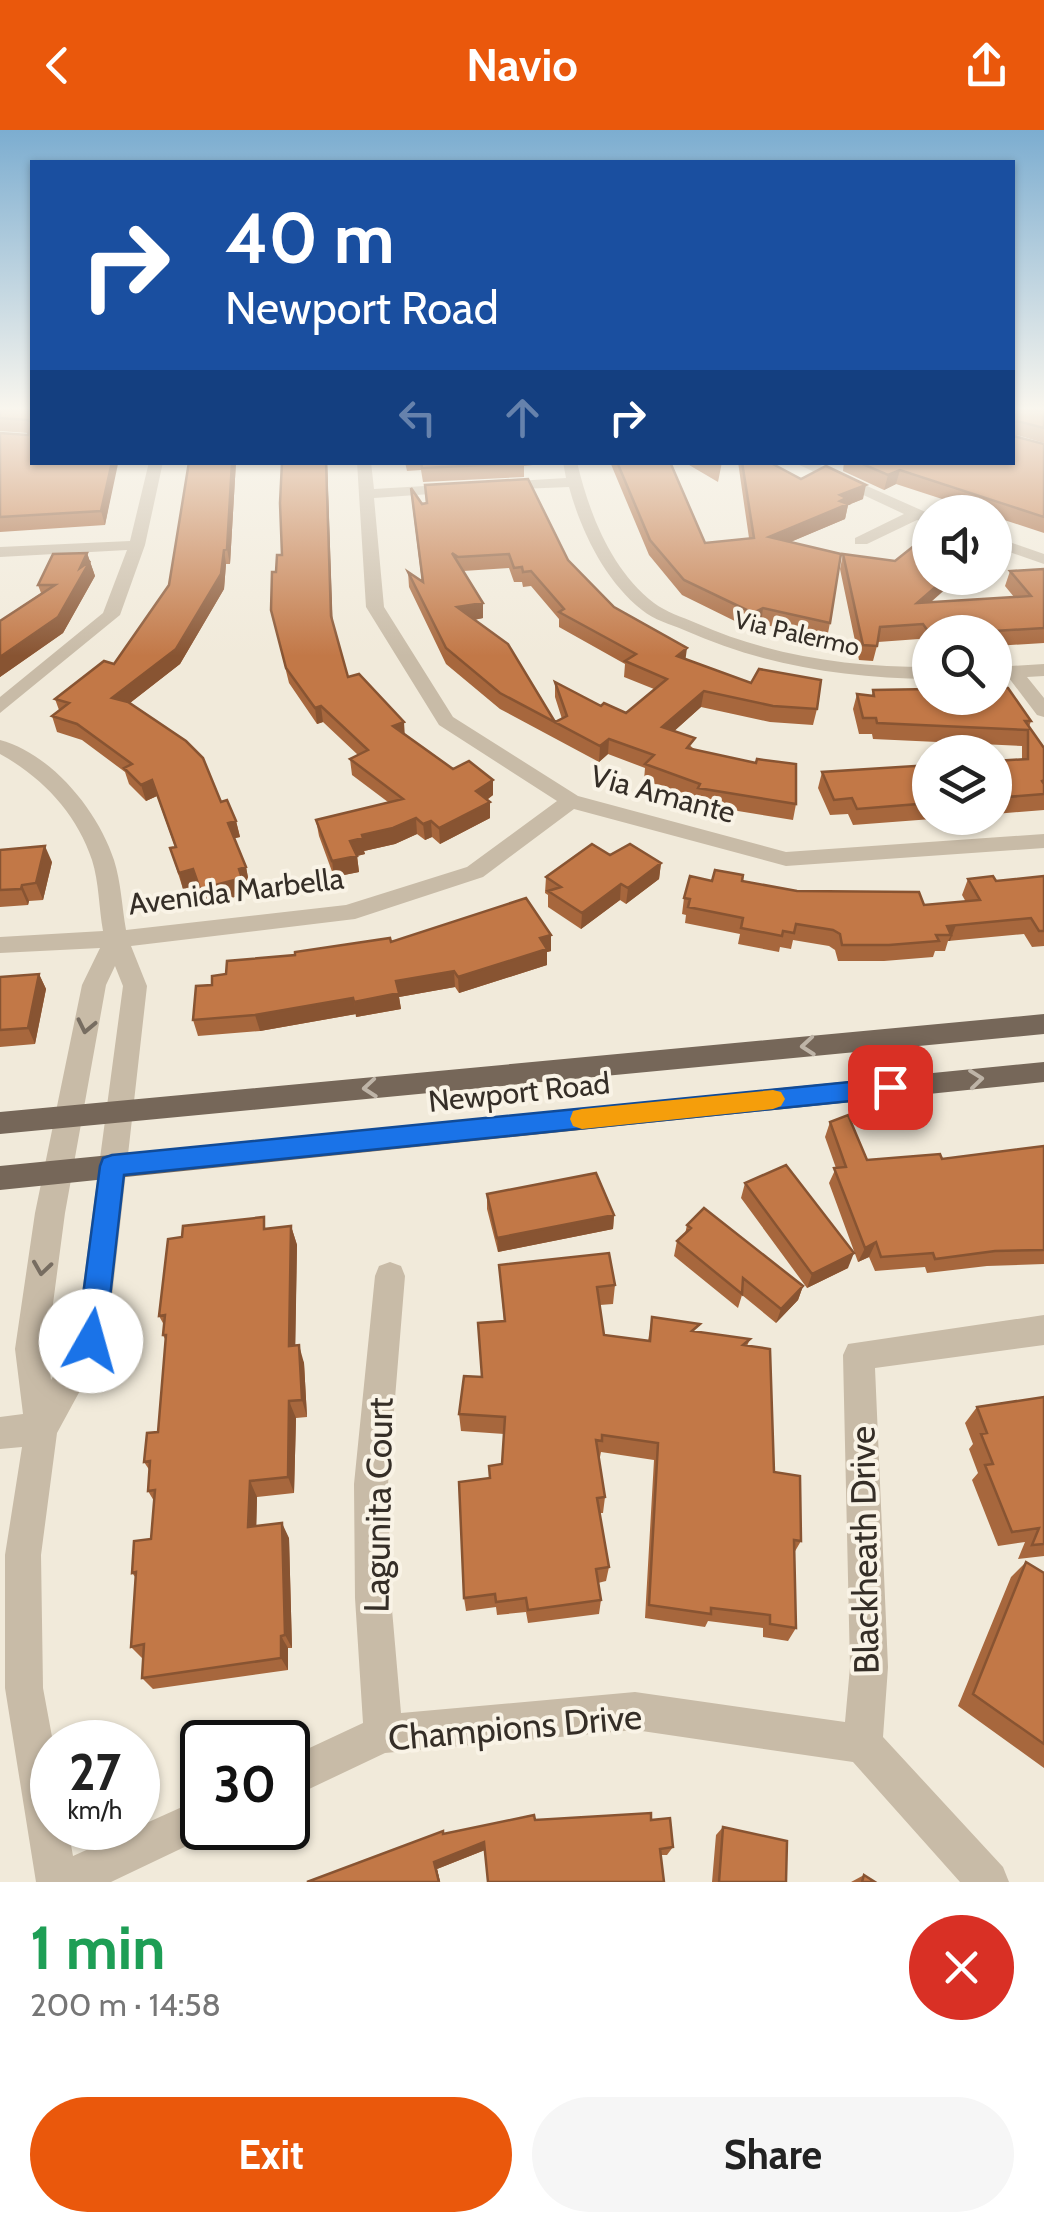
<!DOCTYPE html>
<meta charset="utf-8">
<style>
:root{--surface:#fff;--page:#f6f6f6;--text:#222;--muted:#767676;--accent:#ea580c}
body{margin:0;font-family:Cabin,sans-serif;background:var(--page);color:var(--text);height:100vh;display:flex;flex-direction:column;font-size:38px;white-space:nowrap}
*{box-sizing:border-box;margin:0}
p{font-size:32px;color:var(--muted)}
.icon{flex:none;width:55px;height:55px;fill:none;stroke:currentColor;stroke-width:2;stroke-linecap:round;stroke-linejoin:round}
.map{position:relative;height:1752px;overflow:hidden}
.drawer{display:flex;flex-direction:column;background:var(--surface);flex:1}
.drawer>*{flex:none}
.guide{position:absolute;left:30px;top:30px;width:985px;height:305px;border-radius:0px;box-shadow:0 2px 8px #0004;background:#1a4fa0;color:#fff;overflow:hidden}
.buttons{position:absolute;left:912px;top:365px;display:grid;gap:20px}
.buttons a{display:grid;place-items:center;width:100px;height:100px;border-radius:50%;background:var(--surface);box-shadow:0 2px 8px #0004;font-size:50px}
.speed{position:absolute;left:30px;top:1590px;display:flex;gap:20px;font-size:50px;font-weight:700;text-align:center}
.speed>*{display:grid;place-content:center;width:130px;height:130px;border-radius:50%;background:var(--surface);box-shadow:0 2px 8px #0004;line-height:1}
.speed small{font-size:25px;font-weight:400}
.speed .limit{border:5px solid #111;border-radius:15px;background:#fff;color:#111}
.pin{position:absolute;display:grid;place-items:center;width:85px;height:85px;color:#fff;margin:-42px;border-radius:20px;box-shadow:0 5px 15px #0006}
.me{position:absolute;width:110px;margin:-55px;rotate:7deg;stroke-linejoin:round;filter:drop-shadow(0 0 8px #0008)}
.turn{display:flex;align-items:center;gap:35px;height:210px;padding:0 30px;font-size:45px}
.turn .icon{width:130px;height:130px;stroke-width:2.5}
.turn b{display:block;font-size:70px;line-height:85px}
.lanes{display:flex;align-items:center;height:95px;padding:0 30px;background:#0003;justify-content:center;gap:50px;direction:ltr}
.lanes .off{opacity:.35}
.round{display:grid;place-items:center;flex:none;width:105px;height:105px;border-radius:52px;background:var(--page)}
.summary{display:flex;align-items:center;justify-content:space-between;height:170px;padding:0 30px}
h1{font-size:60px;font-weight:700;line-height:75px;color:#1e9e55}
.action{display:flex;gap:20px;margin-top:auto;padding:20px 30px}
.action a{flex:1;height:115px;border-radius:60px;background:var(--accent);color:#fff;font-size:40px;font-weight:700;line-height:115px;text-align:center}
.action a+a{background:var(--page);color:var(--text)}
header{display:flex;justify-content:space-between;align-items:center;height:130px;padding:0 30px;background:var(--accent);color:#fff;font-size:45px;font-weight:700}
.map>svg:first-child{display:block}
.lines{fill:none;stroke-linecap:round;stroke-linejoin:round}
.minor{fill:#c8bba7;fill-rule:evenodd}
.primary{fill:#766759;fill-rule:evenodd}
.wall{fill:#a7673d;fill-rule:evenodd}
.shaded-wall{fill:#885432}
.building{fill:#c27847;stroke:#885432;stroke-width:2.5;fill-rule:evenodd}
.oneway{stroke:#776d61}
.oneway2{stroke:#beb4a7}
.route{fill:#1a73e8;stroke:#114b97;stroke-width:2.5}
.slow{fill:#f59e0b}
.labels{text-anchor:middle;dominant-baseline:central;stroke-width:8;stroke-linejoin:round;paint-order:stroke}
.far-street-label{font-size:25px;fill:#352e27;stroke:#f9f3e6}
.street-label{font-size:30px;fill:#352e27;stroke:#f9f3e6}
.near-street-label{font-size:35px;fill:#352e27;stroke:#f9f3e6}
</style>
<header><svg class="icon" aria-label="back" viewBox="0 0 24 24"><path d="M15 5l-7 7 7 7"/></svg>Navio<svg class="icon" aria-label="share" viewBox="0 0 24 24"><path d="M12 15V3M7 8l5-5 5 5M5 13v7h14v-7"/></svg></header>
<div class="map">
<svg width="1044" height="1752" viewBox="0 0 1044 1752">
<rect width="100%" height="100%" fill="#f1eada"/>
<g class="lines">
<!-- minor -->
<path class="minor" d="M149 332H163L145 415 120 485 0 583V567L103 483 127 420 0 427V417L130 411Z
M357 332H371L374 359 458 354 465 358 458 362 374 368 384 477 453 587 578 666 786 722 1044 704V718L786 736 574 679 483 747 355 789 131 816 147 856 107 1211 57 1303 41 1425 43 1558 53 1612 52 1698H68L73 1726 202 1668V1698H218L216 1702 111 1752H36L5 1558V1425L22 1317 0 1319V1287L23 1284 15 1219 35 1083 82 855 100 818 0 823V807L103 801C99 779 99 752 92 730 77 684 42 647 0 624V610C52 624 98 681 114 730 121 752 122 777 126 800L346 775 467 737 557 671 439 595 366 477ZM115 836 123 856 76 1208 51 1250 47 1219 65 1083 106 855Z
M563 332H577C589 383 611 440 654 473 666 482 682 487 696 493 771 526 848 537 930 537V549C844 548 762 535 684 500 670 494 654 490 642 480 605 451 581 401 569 357L498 360 491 356 498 352 566 348Z
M793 332H813L930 384V395L917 390 867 414H855V408L904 384Z
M995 407 1044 424V434L995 417Z
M1044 534V546L1027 547 1044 568V587L1037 585 1009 548 995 549V537Z
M390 1132 401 1136 405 1146 388 1354 391 1468 401 1583 635 1562 845 1592 850 1537 843 1225 848 1214 1044 1185V1215L875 1238 888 1537 883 1607 1003 1737 1009 1752H960L853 1632 635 1600 385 1623 288 1669V1628L363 1593 355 1468 354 1354 375 1146 379 1136Z"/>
<!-- primary -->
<path class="primary" d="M1044 884V904L0 1004V982Z
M1044 932V952L0 1060V1036Z"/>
</g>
<!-- wall -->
<path class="wall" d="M0 280H32V332H117L105 395 0 402V303L28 305V303L0 301Z
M1012 280H1044V313L1013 304 1044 314V403L995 387V382H982L896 354 884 360 843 341 844 332H1012Z
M236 332 230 434H226L224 459 180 534 130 573 221 672 236 691 240 707 234 708 246 737 249 753 244 755 246 764 204 775 197 755 183 759 170 718 175 717 157 666 146 671 129 654 125 642 82 610 57 602 52 586 59 580 55 569 114 534 169 455Z
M327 332 332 492 348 547 405 605 453 639 493 650V665L487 670 490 688 440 714 432 707 425 710 417 704 395 714 364 721 365 724 357 726 359 742 334 747 319 706 316 690 388 672 352 645 350 629 358 625 323 592 317 594 289 553 271 480 276 442 282 425Z
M405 332H533V335L524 336V347L423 352 421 340 407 341Z
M610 332H670L705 413 749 408 738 332H769L801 349 863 369 848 375 845 389 790 412 830 493 827 508 761 494 751 499 682 465 649 425Z
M684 332H722L718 352Z
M425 355 568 430 614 477 686 529 817 579 813 595 770 592 701 577 674 601 694 619 796 674 793 690 695 674 696 669 644 650 645 638 608 624 599 632 500 579 446 534 409 457 408 442 422 452 412 372 426 373ZM509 438 514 452H522L523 457 531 456 559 489V497L625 534 624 547 654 559 626 583 601 576 555 552V567L562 589 555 592 474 490 483 488 463 441Z
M87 423 95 446 63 503 0 547V491L41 463 38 455Z
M843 424 931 472 1014 467 1005 456 1010 441 1044 439V513L995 516V502H930V520H927L919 509 878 512 873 531 859 530 840 439Z
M873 560 1031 591 1029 597 1044 618V680L995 684V631L1022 630V616L873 609 872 604H859L853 579 857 564 872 566Z
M930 635V688H945L853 695 848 684 830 685 818 658 822 642Z
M0 720 52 732 43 770 29 771 28 775 0 777Z
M610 725 661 733 659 749 626 774 620 770 581 799 548 777V765L545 763 546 747Z
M1044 746V816L1032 817 1024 804 948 811 945 821H935L933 827 884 831H838L835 820 829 816 793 810 791 819 780 817 779 822 738 814 740 804 685 793 686 785 682 784 684 768 712 751H742L797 761 924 775 966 772 962 765 968 749 996 751Z
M551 805V821L547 822V835L459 863 455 857 399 867 401 879 356 887V884L260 901 198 906 193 890 212 855 226 844 295 825 391 812Z
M39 844 46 859 35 914 0 917V847Z
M830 992 867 1030 942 1029 1044 1016V1134L987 1136 927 1143 925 1137 875 1141 869 1127 858 1132 829 1053 836 1038 825 1007Z
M745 1053 848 1138 807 1158 741 1068Z
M487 1064 614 1085 613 1099 498 1122 487 1079Z
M687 1095 803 1156 798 1170 776 1193 742 1165 738 1178 674 1126 677 1111 685 1104Z
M291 1096 297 1115 295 1215 304 1233 307 1287 296 1288 294 1363 257 1367 256 1396 289 1408 292 1518H288V1540L153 1559 142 1548 143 1529 131 1517 136 1448 132 1443 151 1409 154 1371 148 1361 150 1341 144 1332 158 1302 166 1211 163 1205 164 1195 159 1186 182 1107Z
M499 1135 615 1155 613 1174 600 1175 604 1205 648 1211 652 1187 698 1202 750 1209 747 1216 774 1342 801 1411 794 1423 796 1498 788 1511 763 1507V1498L708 1491 705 1497 645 1488 654 1330 601 1322 600 1327H599L605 1367 603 1383H600L609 1437 606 1451 598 1453 601 1470 599 1484 528 1493 526 1482 497 1485 496 1477 466 1481 464 1468 490 1348 502 1334 504 1304 461 1301 459 1284 482 1247 504 1191Z
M1044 1267V1426L1018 1429 1025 1412 998 1416 972 1350 978 1343 969 1319 973 1314 965 1293 977 1277Z
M1026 1432 1044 1443V1638L958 1576 1011 1447Z
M535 1690H651L673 1717 667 1725H661L485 1720 437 1739 440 1752H307L443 1704Z
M723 1697 786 1752H712L716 1705Z
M864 1745 875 1752H851Z"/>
<!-- shaded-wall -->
<path class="shaded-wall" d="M112 332H117L118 334 105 395 101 381Z
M232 332H236L230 434 227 419Z
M326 332H327L333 501 331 486Z
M900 340 896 354 884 360 888 345Z
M866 355 863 369 848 375 845 389 767 422 769 407 840 365Z
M224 420 226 434 224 459 180 534 117 583 112 568Z
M87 423 95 446 63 503 0 547V527L80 438Z
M946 448H958L913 488 917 473Z
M483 473V488L458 493 457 477Z
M763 478 761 494 751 499 753 483Z
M687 518 685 533 677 526Z
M704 561 701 577 661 613 662 597Z
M321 576 323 592 317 594 315 578Z
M404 592 405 608 393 596Z
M609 609 608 624 599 632 600 616Z
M152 650 157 666 146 671 141 655Z
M493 650V665L476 677V661Z
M490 672V688L440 714 439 698Z
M416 688 417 704 395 714 364 721 365 724 357 726 359 742 334 747 332 731 350 711 362 705Z
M236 691 240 707 232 709 228 693Z
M431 691 432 707 425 710 423 694Z
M45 716 52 732 43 770 36 753Z
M661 733 659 749 626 774 628 758Z
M246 737 249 753 244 755 246 764 204 775 200 759 239 739Z
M193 739 197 755 183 759 179 743Z
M621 754 620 770 581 799 582 783Z
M22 755 29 771 28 775 21 759Z
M956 795 950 811H948L951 805 947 796Z
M551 805V821L547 822V835L459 863 458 847 540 808Z
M454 841 455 857 399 867 401 879 356 887 354 872 396 851Z
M39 844 46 859 35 914 28 898Z
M353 868 356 884 260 901 255 885Z
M614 1085 613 1099 498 1122 497 1108Z
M291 1096 297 1115 295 1234 289 1216Z
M876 1112 869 1127 858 1132 865 1118Z
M854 1123 848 1138 807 1158 812 1144Z
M803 1156 798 1170 776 1193 781 1179Z
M299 1215 304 1233 307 1287 302 1270Z
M289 1271 296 1288 294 1363 288 1347Z
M250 1351 257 1367 256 1412 248 1397Z
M282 1393 289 1408 292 1518 285 1505Z
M281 1506 288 1518V1540L281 1528Z
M484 1712 485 1720 437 1739 440 1752H439L434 1732Z"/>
<!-- building -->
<path class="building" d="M0 280H32V332H112L101 381 0 387V303L28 305 32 293 28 290 0 288Z
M1012 280H1044V298L1017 291 1012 294Z
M1012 296 1013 306 1044 314V387L900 340 888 345 858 332H1012Z
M189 332H232L227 419 224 420 221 444 176 519 112 568 128 572 186 611 203 628 221 672 227 670 236 691 228 693 246 737 239 739 242 748 200 759 193 739 179 743 170 718 176 717 152 650 141 655 124 638 132 634 77 594 52 586 69 573 55 569 104 531 114 534 169 455Z
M282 332H326L331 486 348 547 359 544 404 592 393 596 453 639 469 631 493 650 476 661 490 672 439 698 431 691 423 694 416 688 393 698 362 705 363 708 350 711 357 726 332 731 316 690 403 669 350 629 368 620 321 576 315 578 286 538 271 480 272 442H276L277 425H282L280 373Z
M421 332H524V333L422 338Z
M617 332H670L705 413 754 408 742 332H769L801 349 826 336 866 355 840 365 846 368 840 371 848 374 769 407 841 424 830 493 763 478 753 483 684 450 650 410Z
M528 349 568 430 614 477 687 518 677 526 751 553 759 539 821 550 817 579 773 576 704 561 662 597 695 608 687 618 756 633 757 629 796 634V674L698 658 700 654 645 634 654 625 609 609 600 616 500 563 446 518 408 442 423 452 411 358 422 374 427 373 425 355ZM452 423 458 427 509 424 514 438 522 437 523 442 531 441 564 479 559 482 636 524 625 531 667 549 626 583 604 573 601 576 555 552 567 586 555 592 508 514 457 477 483 473Z
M930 403V448H946L917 473 1031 466 1010 441 1044 439V498L977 502 930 504 923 494 880 497 877 516 863 515 843 424 895 431Z
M87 423 80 438 90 431 58 487 0 527V491L55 455H38L53 424Z
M995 558H1008L1031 591H1025L1044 618V650L1042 651 1044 654V664L995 668V631L1028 629V600L877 593 876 588H863L857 564 874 566 873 560 930 559V568H995Z
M930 635V673L857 679 852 668 834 670 822 642Z
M592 714 610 725 630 714 661 733 628 758 621 754 582 783 548 761 561 757 546 747Z
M45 716 36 753 22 755 21 759 0 760V720Z
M715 740 743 745 742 751 797 761 919 762 924 775 980 770 968 749 993 746 996 751 1044 746V801H1039L1031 788 947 796 951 805H936L939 811 889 815H842L840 804 833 800 796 794 794 803 783 801 782 806 741 798 743 788 688 777 690 769 684 768 690 746 712 751Z
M526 768 551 805 540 808 547 819 458 847 454 841 396 851 399 863 354 872 353 868 255 885 193 890 196 856 212 855V846L226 844 227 831 295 825V822L390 808 391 812Z
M39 844 28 898 0 900V847Z
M848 985 867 1030 940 1024 942 1029 1044 1016V1120L995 1121 935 1129 933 1123 881 1127 876 1112 865 1118 834 1038 846 1037 830 992Z
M786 1035 854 1123 812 1144 745 1053Z
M596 1043 614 1085 497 1108 487 1064Z
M704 1078 803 1156 781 1179 743 1148 742 1164 677 1111 691 1098 687 1095Z
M264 1087V1099L291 1096 289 1216 299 1215 302 1270 289 1271 288 1347 250 1351 248 1397 282 1393 285 1505 281 1506V1528L142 1548 144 1514 131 1517 136 1442 132 1443 134 1411 151 1409 155 1360 148 1361 150 1331 144 1332 147 1303 158 1302 166 1205H163L165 1185 159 1186 168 1109 182 1107 183 1096Z
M609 1123 615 1155 597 1157 604 1205 650 1211 652 1187 700 1194 692 1201 750 1209 743 1215 770 1219 774 1342 800 1346 801 1411 794 1410 796 1498 770 1494V1485L711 1478V1484L649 1475 658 1313 602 1305V1311L596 1310 605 1367 597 1368 609 1437 596 1439 601 1470 528 1480 526 1468 496 1472 495 1464 464 1468 459 1352 490 1348 489 1336 502 1334 505 1287 459 1284 464 1246 482 1247 478 1193 505 1191 499 1135Z
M1044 1267V1414L1032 1415 1039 1398 1012 1402 985 1335 993 1334 981 1304 987 1303 977 1277Z
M1026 1432 1044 1443V1614L973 1564Z
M651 1683V1690L670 1688 673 1717 660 1719 664 1752H488L484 1712 434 1732 439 1752H307L443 1701V1704L534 1685 535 1690Z
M723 1697 787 1711 786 1752H719Z
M864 1745 875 1752H862Z"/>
<!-- one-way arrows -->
<defs><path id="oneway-chevron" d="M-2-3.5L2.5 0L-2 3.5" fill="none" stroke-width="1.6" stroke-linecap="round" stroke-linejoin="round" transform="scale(2.5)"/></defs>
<g class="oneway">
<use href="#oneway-chevron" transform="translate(86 896) rotate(102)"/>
<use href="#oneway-chevron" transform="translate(42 1138) rotate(98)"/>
</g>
<g class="oneway2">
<use href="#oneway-chevron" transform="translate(808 916) rotate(175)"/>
<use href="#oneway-chevron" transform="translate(976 949) rotate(-6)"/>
<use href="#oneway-chevron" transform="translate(370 958) rotate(175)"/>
</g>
<!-- sky -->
<linearGradient id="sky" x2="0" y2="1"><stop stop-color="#7cadd0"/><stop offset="0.53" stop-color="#f9f6ee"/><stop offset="1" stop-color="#f9f6ee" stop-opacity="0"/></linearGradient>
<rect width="1044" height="526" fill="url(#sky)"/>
<!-- route -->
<path class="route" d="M890 948 899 950 902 957 899 964 890 967 124 1045 105 1211 101 1220 91 1224 81 1220 77 1211 100 1036 103 1028 112 1025Z"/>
<!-- slow -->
<path class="slow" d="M773 960 781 962 785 969 781 976 773 979 582 999 573 996 570 989 573 981 582 979Z"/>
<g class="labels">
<!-- far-street labels -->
<g class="far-street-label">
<text transform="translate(797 503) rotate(13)">Via Palermo</text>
</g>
<!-- street labels -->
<g class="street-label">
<text transform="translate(663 664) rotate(15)">Via Amante</text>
<text transform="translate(236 761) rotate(-7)">Avenida Marbella</text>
<text transform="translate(519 962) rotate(-6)">Newport Road</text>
</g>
<!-- near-street labels -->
<g class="near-street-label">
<text transform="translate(378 1375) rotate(-89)">Lagunita Court</text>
<text transform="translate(864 1420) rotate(-91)">Blackheath Drive</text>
<text transform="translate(515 1597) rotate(-5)">Champions Drive</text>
</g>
</g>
</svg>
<div class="buttons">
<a><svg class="icon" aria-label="sound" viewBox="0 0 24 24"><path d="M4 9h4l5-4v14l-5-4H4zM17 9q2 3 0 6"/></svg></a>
<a><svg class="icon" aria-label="search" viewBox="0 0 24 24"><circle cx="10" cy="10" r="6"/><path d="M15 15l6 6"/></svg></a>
<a><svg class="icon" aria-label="layers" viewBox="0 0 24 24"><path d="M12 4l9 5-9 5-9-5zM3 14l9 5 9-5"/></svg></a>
</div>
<div class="speed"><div>27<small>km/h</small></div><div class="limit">30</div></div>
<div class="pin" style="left:890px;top:957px;background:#d93025"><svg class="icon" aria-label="arrive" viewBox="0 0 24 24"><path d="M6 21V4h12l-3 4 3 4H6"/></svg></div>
<svg class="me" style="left:91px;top:1211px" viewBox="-20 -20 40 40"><circle r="19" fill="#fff"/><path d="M0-13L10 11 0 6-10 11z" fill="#1a73e8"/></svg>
<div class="guide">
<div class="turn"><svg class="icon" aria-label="right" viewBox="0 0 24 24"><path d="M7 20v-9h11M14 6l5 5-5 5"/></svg><div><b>40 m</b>Newport Road</div></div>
<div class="lanes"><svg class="icon off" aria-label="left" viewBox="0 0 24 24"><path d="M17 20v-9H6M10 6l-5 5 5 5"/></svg><svg class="icon off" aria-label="ahead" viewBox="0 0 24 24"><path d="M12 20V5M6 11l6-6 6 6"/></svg><svg class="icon" aria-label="right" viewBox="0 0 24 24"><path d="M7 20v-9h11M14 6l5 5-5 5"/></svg></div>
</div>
</div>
<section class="drawer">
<div class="summary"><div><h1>1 min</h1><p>200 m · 14:58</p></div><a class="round" style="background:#d93025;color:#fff"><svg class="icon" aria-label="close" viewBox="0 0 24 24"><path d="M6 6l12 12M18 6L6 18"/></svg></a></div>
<div class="action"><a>Exit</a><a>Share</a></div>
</section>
